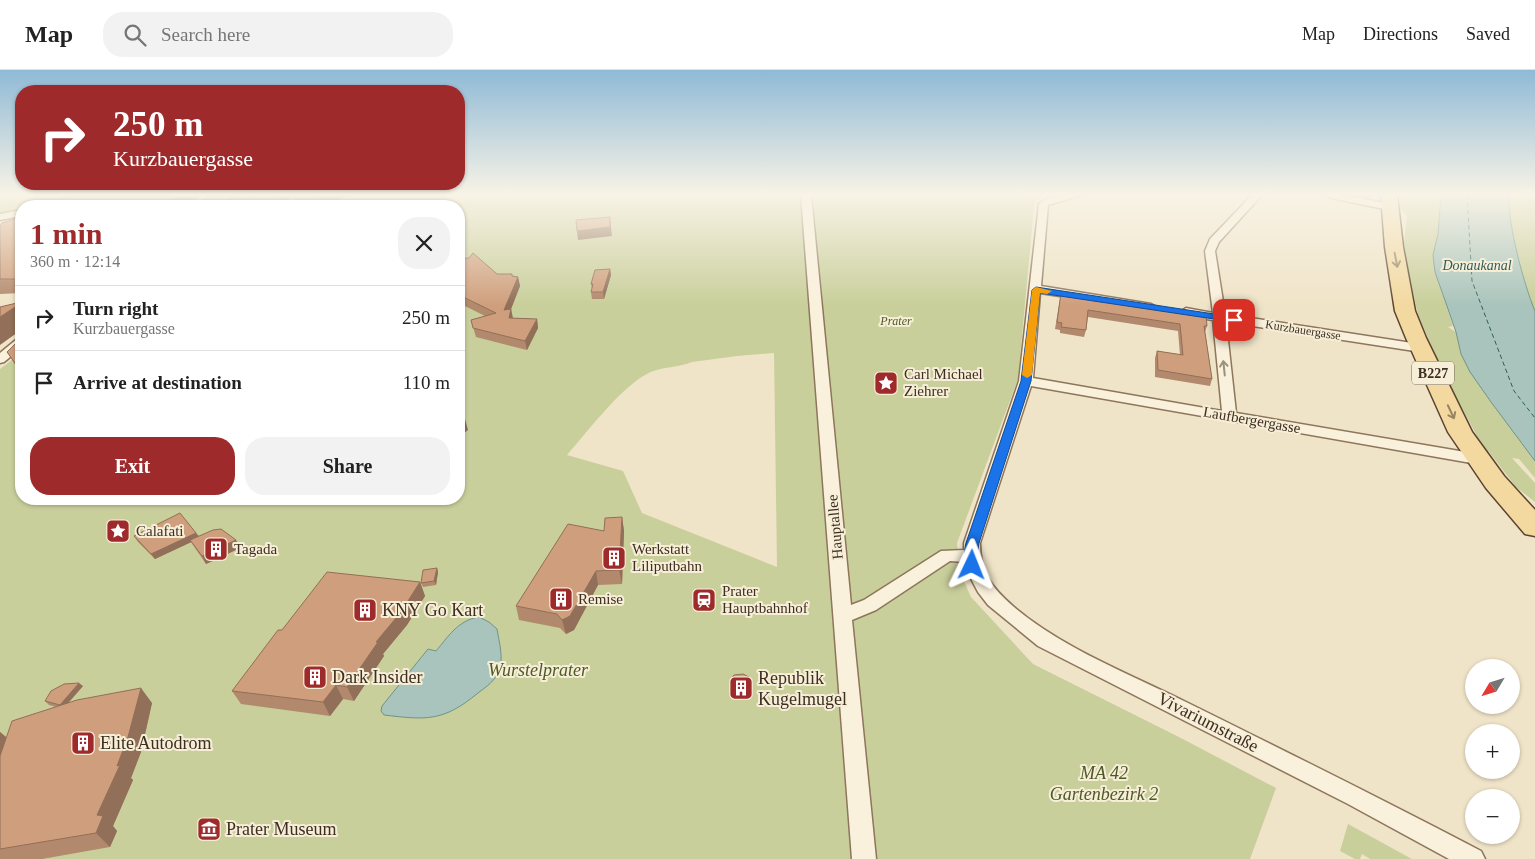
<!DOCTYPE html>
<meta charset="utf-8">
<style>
:root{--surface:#fff;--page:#f2f2f2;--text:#222;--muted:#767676;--line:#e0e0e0;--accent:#9e2a2b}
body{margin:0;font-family:"Times New Roman",serif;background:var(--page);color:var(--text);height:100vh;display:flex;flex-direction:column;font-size:19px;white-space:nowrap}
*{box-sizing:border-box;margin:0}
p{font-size:16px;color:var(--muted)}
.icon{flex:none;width:28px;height:28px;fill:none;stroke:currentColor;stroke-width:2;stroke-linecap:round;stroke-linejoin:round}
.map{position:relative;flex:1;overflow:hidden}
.side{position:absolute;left:15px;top:130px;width:450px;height:305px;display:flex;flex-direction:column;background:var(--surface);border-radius:20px;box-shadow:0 1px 4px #0004}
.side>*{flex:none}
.banner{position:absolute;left:15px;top:15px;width:450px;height:105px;border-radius:20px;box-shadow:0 1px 4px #0004;background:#9e2a2b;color:#fff;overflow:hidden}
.needle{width:32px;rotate:232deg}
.controls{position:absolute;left:1465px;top:589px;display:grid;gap:10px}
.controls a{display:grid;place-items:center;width:55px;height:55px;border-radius:50%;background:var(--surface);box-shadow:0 1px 4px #0004;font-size:25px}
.pin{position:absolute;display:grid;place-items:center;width:42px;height:42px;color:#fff;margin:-21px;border-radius:10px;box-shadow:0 2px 8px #0006}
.me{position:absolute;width:55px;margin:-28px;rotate:2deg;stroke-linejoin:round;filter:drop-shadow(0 0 4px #0008)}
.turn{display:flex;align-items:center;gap:18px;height:105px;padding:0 15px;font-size:22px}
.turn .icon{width:65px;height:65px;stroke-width:2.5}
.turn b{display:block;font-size:35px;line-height:42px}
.round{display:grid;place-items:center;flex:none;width:52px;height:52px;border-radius:20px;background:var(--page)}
.summary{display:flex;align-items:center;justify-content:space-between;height:85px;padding:0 15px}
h1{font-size:30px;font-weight:600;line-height:38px;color:var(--accent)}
.cta{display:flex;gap:10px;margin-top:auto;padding:10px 15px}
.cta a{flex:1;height:58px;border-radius:20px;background:var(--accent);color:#fff;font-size:20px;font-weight:600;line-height:58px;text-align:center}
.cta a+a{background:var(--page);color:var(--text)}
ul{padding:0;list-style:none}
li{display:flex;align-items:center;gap:15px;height:65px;padding:0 15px;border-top:1px solid var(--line)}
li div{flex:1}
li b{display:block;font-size:19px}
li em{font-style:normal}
header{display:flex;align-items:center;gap:30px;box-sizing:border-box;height:70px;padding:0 25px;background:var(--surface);border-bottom:1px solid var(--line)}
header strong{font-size:24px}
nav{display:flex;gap:28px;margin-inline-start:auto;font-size:18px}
.search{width:350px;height:45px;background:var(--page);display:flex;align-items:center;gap:12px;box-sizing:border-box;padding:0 18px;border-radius:20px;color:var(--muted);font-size:19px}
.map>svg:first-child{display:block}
.green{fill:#c9cf9b;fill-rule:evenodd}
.water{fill:#a9c4bc;stroke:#6f938a}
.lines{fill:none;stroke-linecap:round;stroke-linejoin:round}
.ferry{stroke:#2f5d5a;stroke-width:1;stroke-dasharray:4.5 3;stroke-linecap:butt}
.street-casing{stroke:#8d765c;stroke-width:3}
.primary-casing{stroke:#5b4430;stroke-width:3}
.street{fill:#faf1dc;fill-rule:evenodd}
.primary{fill:#f3d9a0;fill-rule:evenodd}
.wall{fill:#b2896c}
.shaded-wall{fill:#916f58}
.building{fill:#cf9f7d;stroke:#916f58}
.oneway{stroke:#988460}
.oneway2{stroke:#9c907e}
.route{fill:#1a73e8;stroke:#114b97}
.slow{fill:#f59e0b}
.labels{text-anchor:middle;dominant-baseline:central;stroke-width:4;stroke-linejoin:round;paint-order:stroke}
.far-park-label{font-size:12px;font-style:italic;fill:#4d5a26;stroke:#f7eed8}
.far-street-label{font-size:12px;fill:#3d2e20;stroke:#f7eed8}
.far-water-label{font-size:14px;font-style:italic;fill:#2f5d5a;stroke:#f7eed8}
.shield{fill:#f7eed8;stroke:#756857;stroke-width:1}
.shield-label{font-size:14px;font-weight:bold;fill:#3d2e20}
.poi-label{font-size:15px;fill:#3d2e20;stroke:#f7eed8;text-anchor:start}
.street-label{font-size:15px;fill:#3d2e20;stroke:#f7eed8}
.near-poi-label{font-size:18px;fill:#3d2e20;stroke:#f7eed8;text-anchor:start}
.near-park-label{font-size:18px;font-style:italic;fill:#4d5a26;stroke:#f7eed8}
.near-street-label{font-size:18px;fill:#3d2e20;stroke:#f7eed8}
</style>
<header>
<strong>Map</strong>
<div class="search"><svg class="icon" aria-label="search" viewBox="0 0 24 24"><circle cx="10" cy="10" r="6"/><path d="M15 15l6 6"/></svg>Search here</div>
<nav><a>Map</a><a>Directions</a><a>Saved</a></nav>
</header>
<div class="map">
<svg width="1535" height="789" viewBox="0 0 1535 789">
<rect width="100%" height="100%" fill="#f0e4c8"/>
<!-- green -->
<path class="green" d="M0 125H80L40 136H21V140L0 145Z
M294 125H1048L1035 127 1018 309 957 473 959 500 971 527 1033 594 1179 667 1276 718 1250 789H0V299L21 283V429H459V136H280ZM774 283 777 497 642 443 623 401 567 385C588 361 619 320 645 305 660 296 678 298 692 292L737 286Z
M1397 125H1441L1438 164 1433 185 1435 202 1453 256 1448 257 1456 262 1461 284 1491 332 1535 391V408L1519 389 1512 388 1535 413V432L1516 417 1489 382 1484 379 1444 305 1418 245 1408 201 1404 172 1407 146 1397 135Z
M1509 125H1533L1535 130V241C1524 215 1507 152 1509 125Z
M1348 754 1412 789H1370L1362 784 1360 789H1355L1340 781Z"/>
<!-- water -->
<path class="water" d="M1441 125H1509C1507 152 1524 215 1535 241V391L1491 332 1470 302 1461 284 1456 262 1435 202 1433 185 1438 164Z
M479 547 489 552 497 559C499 572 504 588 499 601 495 611 486 617 478 623 443 652 426 650 384 645L381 641 382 636 428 579 436 581C448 567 458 550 479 547Z"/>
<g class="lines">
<!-- ferry -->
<path class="ferry" d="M1467 125 1472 211 1514 321 1535 348"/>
<!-- street casing -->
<g class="street-casing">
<path id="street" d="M801 125H811L851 535 864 530 941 481 964 480V473L1019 311 1039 134C1050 124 1068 124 1082 125L1048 135 1041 216 1151 234 1157 237 1151 240 1040 223 1033 308 1222 341 1213 250 1186 246 1180 242 1186 238 1213 243 1205 181 1210 169 1252 125H1262L1219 172 1215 181 1225 244 1425 275 1427 278 1425 281 1421 282 1226 252 1236 343 1477 384 1482 386 1484 389 1482 392 1477 394 1031 316 980 473C980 503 992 518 1014 537 1062 578 1130 604 1186 632 1285 681 1384 730 1481 781L1485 789H1449L1348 734 1038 576 988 535 978 522 968 503 964 492 950 491 876 540 852 550 876 789H852Z
M1326 125H1343L1389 134 1394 137 1389 140 1331 128Z
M21 140V146L0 150V144Z
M21 268V278L4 292 0 293V283L17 269Z"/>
</g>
<!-- primary casing -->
<g class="primary-casing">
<path id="primary" d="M1381 125H1397L1403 177 1415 241 1426 268 1472 362 1504 406 1535 440V466L1525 464 1486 418 1448 362 1406 268 1395 241 1385 177Z"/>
</g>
<!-- street -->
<use href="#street" class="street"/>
<!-- primary -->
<use href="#primary" class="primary"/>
</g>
<!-- wall -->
<path class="wall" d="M209 125H349L330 134 316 136H301L292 127 281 136H195Z
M1355 125H1372L1370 128Z
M21 147V223L0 224V156Z
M459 189 497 204 518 207 520 216 511 239 512 248 537 249 538 258 527 280 476 267 471 250 485 246 459 233Z
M610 199 611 205 604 229H592L591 222 592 219 591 214Z
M1061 223 1207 256 1205 262 1212 309 1210 316 1155 307V288L1157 281 1180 285 1178 261 1088 247 1086 260 1084 267 1060 263V260L1055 259Z
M21 268V303L7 282Z
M622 447 624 461 622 514 598 515 574 560 566 564 560 558 519 550 516 536Z
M196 463 199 466 236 470 240 478 206 494 191 472 155 489 138 472 134 466Z
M437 498 438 502 436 515 423 517 421 513Z
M420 512 425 526 407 555 383 584 384 586 354 631 343 629 330 646 241 634 232 621 282 560Z
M731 609 750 622 745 626 739 627 732 623Z
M83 616 68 633H152L141 682 131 708 133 710 113 756 117 761 110 777 42 789H0V662L6 667V670L56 637 49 635 45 631Z"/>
<!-- shaded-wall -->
<path class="shaded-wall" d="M179 125H202L187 136H163Z
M233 125H235L240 136H219Z
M272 125H291L292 127 281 136H276Z
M311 125H349L330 134 316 136H315Z
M610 147 612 166 578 170 577 161Z
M610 199 611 205 604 229 603 222Z
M518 207 520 216 511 239 513 248 511 257 504 240Z
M21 233V260L0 275V247Z
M537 249 538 258 527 280 525 271Z
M465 349 468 360 459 367V354Z
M622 447 624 461 622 514 619 500Z
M196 463 200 468 155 489 151 484Z
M236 470 240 478 206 494 202 486Z
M437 498 438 502 436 515 434 511Z
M596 501 598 515 574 560 566 564 562 550Z
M420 512 425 526 407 555 383 584 384 586 354 631 347 617 376 572Z
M79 613 83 616 63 639 60 635Z
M749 614 750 622 745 626 739 627V619Z
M336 615 343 629 330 646 323 632Z
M141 618 152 633 141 682 131 708 133 710 113 756 117 761 110 777 96 763 97 745 117 696Z
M0 662 6 667V729L0 723Z"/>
<!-- building -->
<path class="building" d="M69 125H179L163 136H47Z
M209 125H233L219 136H194Z
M21 147V209H0V156L2 153Z
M610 147V157L577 161 576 150Z
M473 183 497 204H512V206L518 207 504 240 511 239 509 248 537 249 525 271 473 258 471 250 496 243 459 225V189L469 188Z
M610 199 603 222H591L593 214H591L595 200Z
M1061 223 1206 245 1207 256H1204L1212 309 1158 300 1157 281 1183 285 1180 254 1088 240 1086 260 1061 257 1062 253 1057 252Z
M21 232V233L0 247V237Z
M21 268V297L17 296 7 282Z
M459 349H465L459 354Z
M180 443 196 463 151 484 134 466Z
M622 447 619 500 596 501 570 546 562 550 557 544 516 536 568 454 604 461 605 448Z
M221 459 236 470 202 486 190 470 213 460Z
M437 498 434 511 421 513 423 500Z
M327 502 420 512 401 542 376 572H378L347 617 336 615 323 632 232 621 278 560H282Z
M743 604 749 607V614L745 618 739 619 731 615V609L734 605Z
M79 613 60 635 45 631 51 621 64 614Z
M141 618 128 667 117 696 120 695 97 745 103 746 96 763 0 779V686L12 651 77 630Z"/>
<!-- one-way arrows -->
<defs><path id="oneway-shaft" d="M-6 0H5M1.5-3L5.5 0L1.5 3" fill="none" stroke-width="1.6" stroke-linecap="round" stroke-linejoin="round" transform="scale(1.25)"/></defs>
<g class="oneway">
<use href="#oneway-shaft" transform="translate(1396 190) rotate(79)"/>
<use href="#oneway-shaft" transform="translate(1451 342) rotate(65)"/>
</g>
<use class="oneway2" href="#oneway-shaft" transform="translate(1224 298) rotate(-96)"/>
<!-- sky -->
<linearGradient id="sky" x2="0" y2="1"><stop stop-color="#8fbad6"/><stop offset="0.53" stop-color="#f8f3e6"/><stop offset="1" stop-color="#f8f3e6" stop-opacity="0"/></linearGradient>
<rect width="1535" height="235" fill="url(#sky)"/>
<!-- route -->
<path class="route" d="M1036 217 1234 247 1238 250 1234 252 1040 223 1031 311 979 473 977 486 979 495 977 499H968C963 490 964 482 966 473L1021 311 1032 220Z"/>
<!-- slow -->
<path class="slow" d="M1036 217 1052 221 1047 224 1040 223 1032 305 1027 308 1022 305 1032 220Z"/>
<!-- icons -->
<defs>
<g id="sight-square" transform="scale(1.25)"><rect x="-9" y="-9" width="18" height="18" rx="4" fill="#9e2a2b" stroke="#f7eed8"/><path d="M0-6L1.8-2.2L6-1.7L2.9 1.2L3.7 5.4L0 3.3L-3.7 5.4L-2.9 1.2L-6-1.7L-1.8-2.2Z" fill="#fff"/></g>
<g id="building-square" transform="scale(1.25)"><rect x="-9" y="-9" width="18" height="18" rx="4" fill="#9e2a2b" stroke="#f7eed8"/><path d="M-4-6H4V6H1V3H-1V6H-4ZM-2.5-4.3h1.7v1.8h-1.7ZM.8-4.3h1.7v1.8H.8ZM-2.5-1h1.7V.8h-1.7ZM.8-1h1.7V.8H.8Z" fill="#fff"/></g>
<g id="station-square" transform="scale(1.25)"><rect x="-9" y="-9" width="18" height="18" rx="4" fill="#9e2a2b" stroke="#f7eed8"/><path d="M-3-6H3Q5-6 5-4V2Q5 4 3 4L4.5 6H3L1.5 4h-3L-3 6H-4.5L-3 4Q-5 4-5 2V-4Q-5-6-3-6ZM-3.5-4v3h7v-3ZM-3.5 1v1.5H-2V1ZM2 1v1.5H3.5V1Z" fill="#fff"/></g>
<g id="museum-square" transform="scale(1.25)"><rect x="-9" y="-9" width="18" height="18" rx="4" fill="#9e2a2b" stroke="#f7eed8"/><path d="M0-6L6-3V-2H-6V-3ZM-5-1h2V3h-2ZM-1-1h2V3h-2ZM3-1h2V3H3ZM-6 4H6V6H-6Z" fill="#fff"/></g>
</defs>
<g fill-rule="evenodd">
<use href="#sight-square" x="886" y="313"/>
<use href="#sight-square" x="118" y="461"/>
<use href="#building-square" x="216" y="479"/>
<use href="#building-square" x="614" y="488"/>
<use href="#building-square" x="561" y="529"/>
<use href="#station-square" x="704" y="530"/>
<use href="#building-square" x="365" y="540"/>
<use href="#building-square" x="315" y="607"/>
<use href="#building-square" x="741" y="618"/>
<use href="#building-square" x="83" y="673"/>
<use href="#museum-square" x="209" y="759"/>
</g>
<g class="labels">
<!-- far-park labels -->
<g class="far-park-label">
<text x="896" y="251">Prater</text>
</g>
<!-- far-street labels -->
<g class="far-street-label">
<text transform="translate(1303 260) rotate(9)">Kurzbauergasse</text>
</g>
<!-- far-water labels -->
<g class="far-water-label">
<text x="1477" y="195">Donaukanal</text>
</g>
<!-- shield labels -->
<rect class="shield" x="1412" y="291.5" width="42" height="23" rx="4"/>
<g class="shield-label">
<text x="1433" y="303">B227</text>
</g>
<!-- poi labels -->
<g class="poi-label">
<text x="904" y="304">Carl Michael<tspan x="904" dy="17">Ziehrer</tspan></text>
<text x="136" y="461">Calafati</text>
<text x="234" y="479">Tagada</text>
<text x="632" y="479">Werkstatt<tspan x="632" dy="17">Liliputbahn</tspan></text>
<text x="722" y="521">Prater<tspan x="722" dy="17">Hauptbahnhof</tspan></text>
<text x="578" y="529">Remise</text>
</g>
<!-- street labels -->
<g class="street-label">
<text transform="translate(1252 350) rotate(10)">Laufbergergasse</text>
<text transform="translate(835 457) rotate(-95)">Hauptallee</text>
</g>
<!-- near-poi labels -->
<g class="near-poi-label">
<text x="382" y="540">KNY Go Kart</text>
<text x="332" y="607">Dark Insider</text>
<text x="758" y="608">Republik<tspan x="758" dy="21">Kugelmugel</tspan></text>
<text x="100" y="673">Elite Autodrom</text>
<text x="226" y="759">Prater Museum</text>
</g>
<!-- near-park labels -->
<g class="near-park-label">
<text x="538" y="600">Wurstelprater</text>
<text x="1104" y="703">MA 42<tspan x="1104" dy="21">Gartenbezirk 2</tspan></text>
</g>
<!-- near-street labels -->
<g class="near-street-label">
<text transform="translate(1208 652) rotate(27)">Vivariumstraße</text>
</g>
</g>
</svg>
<div class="controls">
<a><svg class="needle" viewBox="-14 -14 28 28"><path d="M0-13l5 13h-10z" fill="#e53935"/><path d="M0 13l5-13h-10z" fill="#767676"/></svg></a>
<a>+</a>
<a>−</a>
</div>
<div class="pin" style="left:1234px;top:250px;background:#d93025"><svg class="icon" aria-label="arrive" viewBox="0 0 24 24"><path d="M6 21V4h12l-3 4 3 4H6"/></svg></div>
<svg class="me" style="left:972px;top:495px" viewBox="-20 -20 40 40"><path d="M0-17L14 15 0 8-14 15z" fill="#1a73e8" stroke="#fff" stroke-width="4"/></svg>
<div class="banner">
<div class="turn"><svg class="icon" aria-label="right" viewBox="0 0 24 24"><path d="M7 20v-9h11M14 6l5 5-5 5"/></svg><div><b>250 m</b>Kurzbauergasse</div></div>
</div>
<section class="side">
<div class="summary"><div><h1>1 min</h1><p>360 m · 12:14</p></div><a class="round"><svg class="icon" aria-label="close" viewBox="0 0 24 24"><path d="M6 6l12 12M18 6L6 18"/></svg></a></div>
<ul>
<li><svg class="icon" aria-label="right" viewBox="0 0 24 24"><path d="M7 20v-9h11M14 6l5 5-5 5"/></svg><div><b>Turn right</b><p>Kurzbauergasse</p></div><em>250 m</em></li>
<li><svg class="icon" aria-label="arrive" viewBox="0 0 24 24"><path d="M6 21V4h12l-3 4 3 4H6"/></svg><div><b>Arrive at destination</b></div><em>110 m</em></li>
</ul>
<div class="cta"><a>Exit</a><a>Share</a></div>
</section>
</div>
